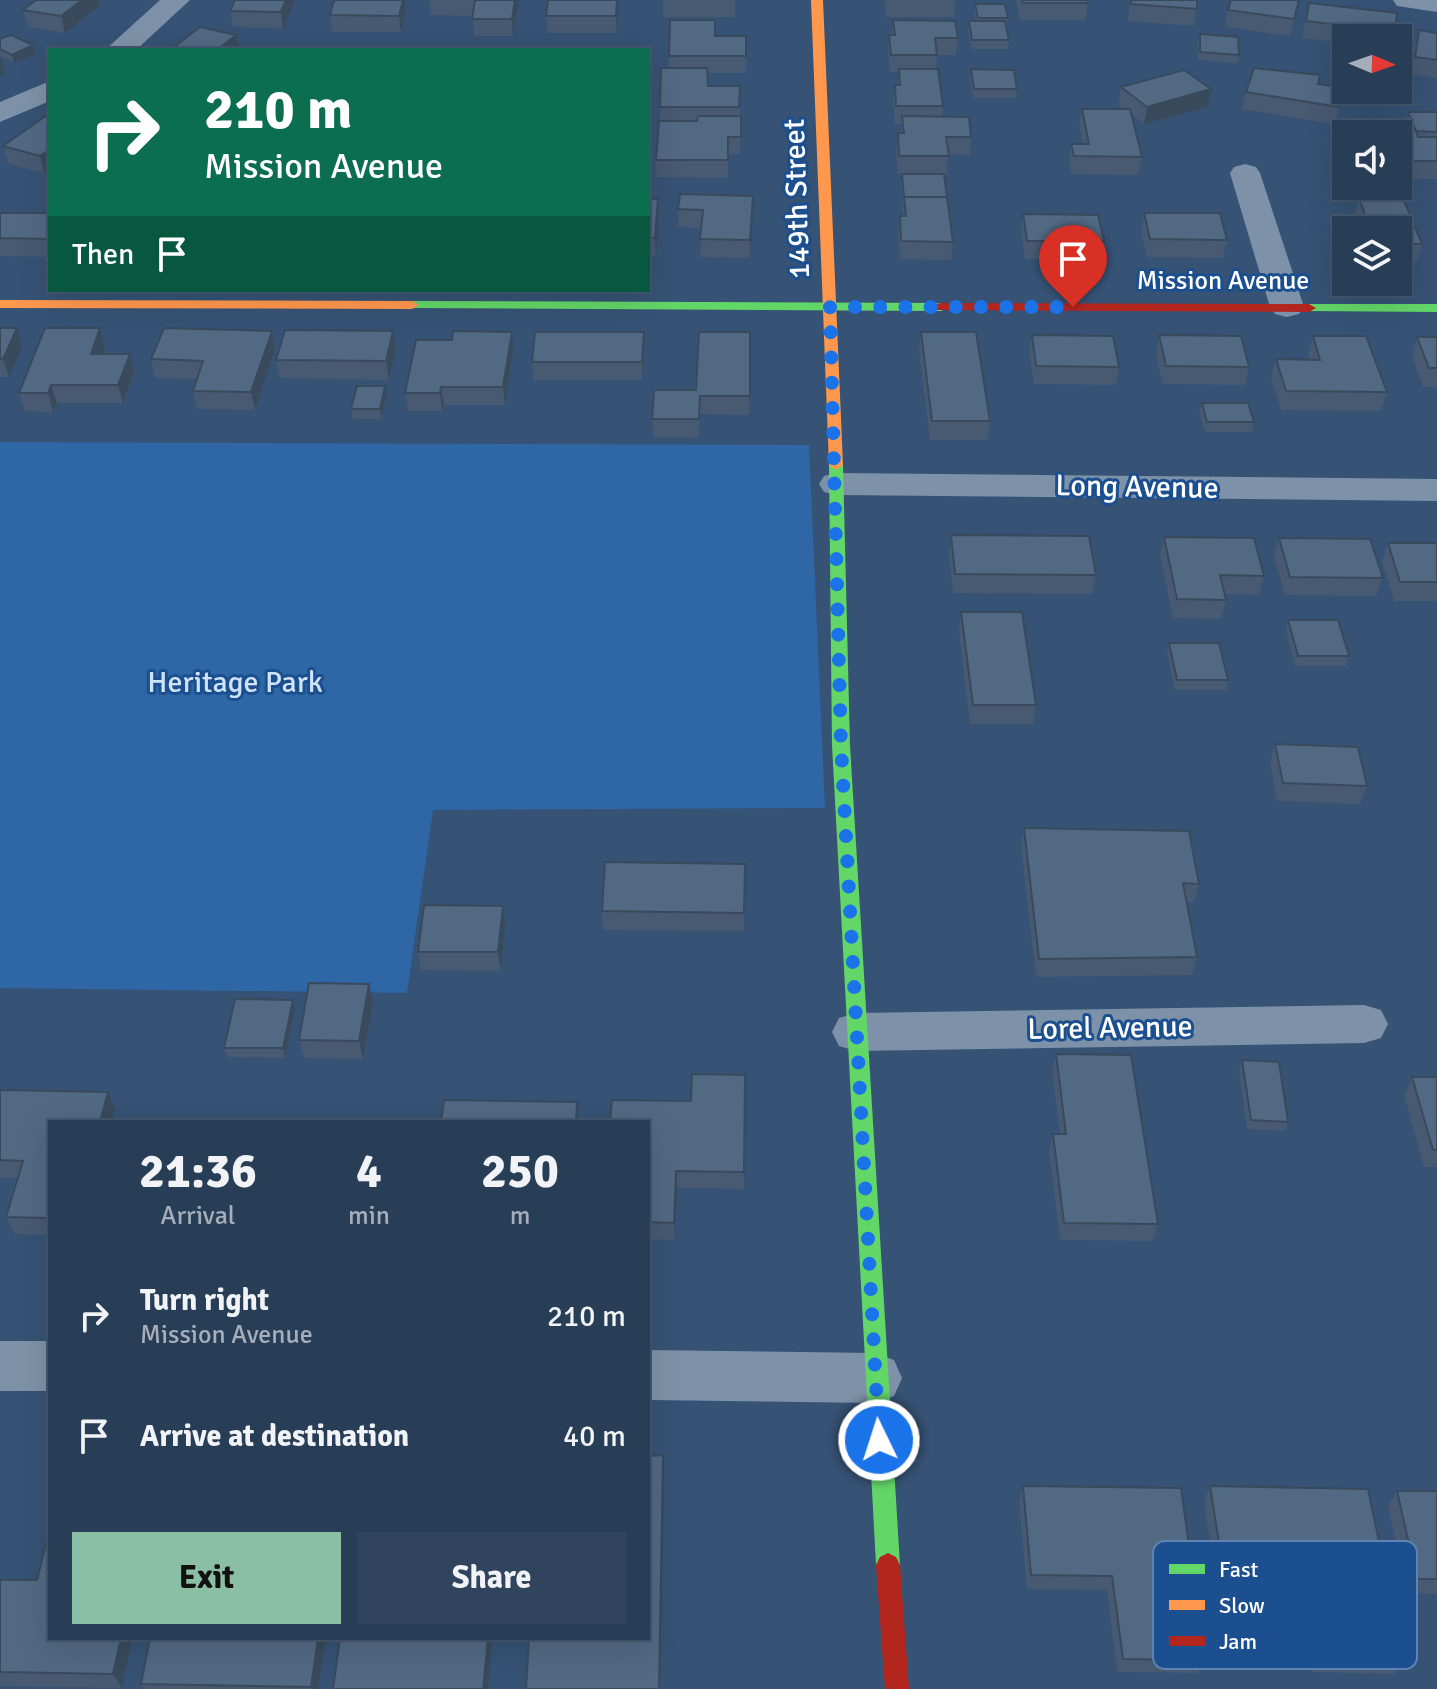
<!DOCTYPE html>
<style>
:root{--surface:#283e57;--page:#30455d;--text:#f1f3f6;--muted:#a5aeba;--line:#44576d;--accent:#8abfa5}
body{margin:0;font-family:Signika,sans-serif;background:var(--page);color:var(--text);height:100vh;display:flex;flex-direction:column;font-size:30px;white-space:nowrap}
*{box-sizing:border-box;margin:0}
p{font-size:26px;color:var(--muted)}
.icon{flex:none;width:44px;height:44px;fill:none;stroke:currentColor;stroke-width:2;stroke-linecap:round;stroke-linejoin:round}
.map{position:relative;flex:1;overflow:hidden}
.panel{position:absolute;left:48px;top:1120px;width:602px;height:520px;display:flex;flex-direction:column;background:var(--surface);border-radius:0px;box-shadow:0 8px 32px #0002,0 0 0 2px var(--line)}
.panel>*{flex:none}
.hud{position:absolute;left:48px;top:48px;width:602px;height:244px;border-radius:0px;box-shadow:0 8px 32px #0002,0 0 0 2px var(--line);background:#0b6e4f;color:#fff;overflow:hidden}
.needle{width:52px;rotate:92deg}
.tools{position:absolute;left:1332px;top:24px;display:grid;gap:16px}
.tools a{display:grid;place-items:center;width:80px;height:80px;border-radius:0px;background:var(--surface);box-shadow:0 8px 32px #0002,0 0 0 2px var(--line);font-size:40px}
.pin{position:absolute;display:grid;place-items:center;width:68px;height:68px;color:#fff;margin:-82px -34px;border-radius:50% 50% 50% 0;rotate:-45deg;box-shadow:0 0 8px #0007}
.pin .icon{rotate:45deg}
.me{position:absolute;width:88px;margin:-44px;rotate:356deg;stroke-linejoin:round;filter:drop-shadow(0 0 6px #0008)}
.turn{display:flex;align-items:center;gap:28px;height:168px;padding:0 24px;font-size:36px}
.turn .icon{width:104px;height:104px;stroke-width:2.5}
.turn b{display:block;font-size:56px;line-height:68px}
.then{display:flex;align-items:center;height:76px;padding:0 24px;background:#0003;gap:16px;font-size:30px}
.eta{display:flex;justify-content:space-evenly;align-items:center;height:136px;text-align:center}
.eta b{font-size:48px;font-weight:700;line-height:56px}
.cta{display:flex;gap:16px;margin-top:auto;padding:16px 24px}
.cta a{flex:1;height:92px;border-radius:0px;background:var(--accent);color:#111;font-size:32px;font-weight:700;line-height:92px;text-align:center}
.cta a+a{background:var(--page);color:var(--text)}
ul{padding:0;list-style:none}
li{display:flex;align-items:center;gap:24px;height:120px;padding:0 24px}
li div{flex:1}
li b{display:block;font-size:30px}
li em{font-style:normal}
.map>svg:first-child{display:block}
.green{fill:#2f66a5}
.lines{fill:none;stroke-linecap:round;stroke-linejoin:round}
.street{fill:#7d92a8;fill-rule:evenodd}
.fast{fill:#63d668;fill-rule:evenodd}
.slow{fill:#ff974d;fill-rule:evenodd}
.jam{fill:#b3261e;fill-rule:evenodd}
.wall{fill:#475a72}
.shaded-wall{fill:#394a5c}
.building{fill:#526984;stroke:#394a5c;stroke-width:2}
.route{stroke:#1a73e8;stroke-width:14;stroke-dasharray:0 25.2}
.labels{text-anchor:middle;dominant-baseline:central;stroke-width:6;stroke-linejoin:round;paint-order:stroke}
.far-street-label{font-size:26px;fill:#fff;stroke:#1b4f8f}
.street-label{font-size:30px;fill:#fff;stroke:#1b4f8f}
.park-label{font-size:30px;fill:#cfe3fa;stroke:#1b4f8f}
.key{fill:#1b4f8f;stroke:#5f84b1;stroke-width:2}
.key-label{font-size:22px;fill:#fff}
</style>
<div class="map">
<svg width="1437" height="1689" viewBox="0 0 1437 1689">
<rect width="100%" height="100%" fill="#365274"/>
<!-- green -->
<path class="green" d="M0 442 809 445 825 808 433 810 407 993 0 988Z"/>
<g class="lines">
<!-- street -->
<path class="street" d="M160 0H190L136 50H105Z
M1393 0H1437V12L1397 6Z
M50 81V101L0 122V102Z
M1245 164 1256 167 1260 173 1304 307 1299 314 1287 317 1275 314 1270 307 1230 173 1234 167Z
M837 473 1437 479V501L837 495 824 492 819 484 824 476Z
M1364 1005 1381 1010 1388 1024 1381 1038 1364 1043 856 1051 839 1046 832 1032 839 1018 856 1013Z
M0 1341H50V1391H0Z
M648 1350 875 1353 894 1360 902 1378 894 1396 875 1403 648 1400Z"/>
<!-- fast -->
<path class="fast" d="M412 301 941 303 948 307 941 311 407 308V302Z
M1309 304H1437V312L1304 311 1302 308Z
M836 460 843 465 850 745 900 1565 896 1573 888 1577 880 1573 876 1565 832 745 829 465Z"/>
<!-- slow -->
<path class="slow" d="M811 0H823L843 465 836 470 829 465Z
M0 300 412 301 419 305 412 309 0 308Z"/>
<!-- jam -->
<path class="jam" d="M941 303 1309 304 1316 308 1309 312 936 310V304Z
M888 1553 896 1557 900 1565 909 1689H885L876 1565 880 1557Z"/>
</g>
<!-- wall -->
<path class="wall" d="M36 0H99L100 5 65 33 28 27 23 10Z
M295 0 283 29 233 27 230 11Z
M334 0H405L406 12 401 32H332L330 15Z
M429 0H519L513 36H474L473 16 431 15Z
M618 0 617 33H547L546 16Z
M663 0H735V17H663Z
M884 0H956L954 17H886Z
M1016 0H1087L1088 3 1085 20H1020Z
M1130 0H1197L1194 26 1128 21Z
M1299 0 1290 36 1225 27 1228 10Z
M1309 3 1395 32 1393 38H1346V43L1302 38Z
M975 4 1008 18 1007 27H1006L1009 40 1008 49H971L968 30 969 21H976L974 12Z
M893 20 958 38 956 55H937L936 69 943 106 942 117 971 137 970 155 948 154 947 174H944L953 242 951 260 900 259 898 234 900 216H903V206L901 183 902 174H898L896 151 898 133H901L902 124H895L893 102 895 85H898L899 72H890L888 52 889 35H892Z
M1419 30 1437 33V78L1410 74 1414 47Z
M1200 34 1239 55 1237 63 1198 60V42Z
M715 36H746V73H707L708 86H740V154H728V178L656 177V160L660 121V107L669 68V56Z
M0 39 33 45 35 54 14 63 0 56Z
M971 69 1017 89 1016 98H973L970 78Z
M1318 84 1344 88 1335 124 1242 109 1246 92Z
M1121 87 1211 89 1208 107 1144 124 1131 114 1142 157 1138 175 1071 174 1069 161 1071 144H1083L1079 126 1082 109H1124L1118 105Z
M1408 112H1437V179H1398V134H1361L1365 121H1406Z
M50 113 45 174 8 163 3 146Z
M753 196 750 258 700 257 701 228 678 227V209Z
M1359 198 1422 244 1417 262H1398V230H1356L1357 225 1354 216Z
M648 199 658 217 656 256H648Z
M0 213H50V257L0 256Z
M1144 213 1227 240 1223 258 1147 257 1141 231Z
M1023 214 1104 241 1101 259H1025L1021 232Z
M0 328H17L22 346 9 377H0Z
M100 328 105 347 102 354 134 372 123 403H57L53 412 25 411 19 393Z
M272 331 275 349 255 410 197 409 193 391 197 379 155 378 151 359Z
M393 331 396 349 389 380 280 378 276 360Z
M750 332 749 415 700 414 699 438 653 437 652 419 696 390Z
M921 332 990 421 987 440H930L919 350Z
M1032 335 1119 367 1116 385 1034 384 1029 353Z
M1159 335 1249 367 1245 385 1162 384 1156 354Z
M1313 336 1387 392 1381 411 1281 410 1271 377 1276 359 1310 360 1308 354Z
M1417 337H1437V387H1423L1412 356Z
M513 350 505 405H444L442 411H408L405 393Z
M644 351 642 380H533L532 362Z
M385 386 386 395 381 419H353L351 409Z
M1202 403 1254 422 1252 432H1205L1199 412Z
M951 535 1096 575 1092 594 953 593 949 554Z
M1164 537 1264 576 1259 595 1225 594 1226 600 1221 619 1173 618 1160 555Z
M1279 538 1383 578 1376 596 1285 595 1274 556Z
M1388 543H1437V601H1394L1382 562Z
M961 612 1036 705 1033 724H970L959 631Z
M1288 620 1349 656 1346 666H1295L1286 630Z
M1169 643 1228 680 1226 690H1175L1167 653Z
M1275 744 1367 786 1360 804 1277 801 1270 762Z
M1024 828 1199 884 1194 902H1187L1197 957 1192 975 1036 977 1021 847Z
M745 864 744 931 603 930 602 911Z
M503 906 505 924 501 971 421 970 418 952Z
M369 984 373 1002 363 1059 304 1058 299 1040Z
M293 1000 295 1009 285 1058 227 1057 224 1048Z
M1056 1054 1158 1224 1153 1241 1060 1240 1049 1151 1053 1134H1060L1052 1072Z
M1242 1060 1288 1122 1285 1131 1247 1129 1239 1070Z
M745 1075 744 1189 677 1188 675 1240 648 1239V1122Z
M1412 1077H1437V1167H1424L1404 1095Z
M0 1090 108 1092 115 1109 50 1122V1235L15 1234 6 1217 18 1178H0Z
M1023 1486 1205 1660 1198 1673 1117 1672 1107 1590 1027 1589 1019 1501Z
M1210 1486 1404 1661 1394 1674 1312 1672 1297 1591 1217 1589 1204 1501Z
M1397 1491H1437V1594L1407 1593 1388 1506Z
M0 1580H37L50 1638H132L122 1688 0 1686Z
M326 1638 318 1689H144L141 1684Z"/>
<!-- shaded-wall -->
<path class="shaded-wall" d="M82 0H99L100 5 65 33 61 16Z
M286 0H295L283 29 281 12Z
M403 0H405L406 12 401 32 399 16Z
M515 0H519L513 36 512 19Z
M618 0V12L617 33 616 16Z
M236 35 239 50H217Z
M33 45 35 54 14 63 12 55Z
M0 56 5 74 0 75Z
M1211 89 1208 107 1144 124 1147 107Z
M50 149V170L45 174 40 156Z
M753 196V214L750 258V240Z
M658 199V217L656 256 655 238Z
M17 328 22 346 9 377 3 359Z
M100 328 105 347 96 372 91 354Z
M272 331 275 349 255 410 251 392Z
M393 331 396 349 389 380 386 361Z
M512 332 513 350 505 405 503 387Z
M644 332V351L642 380V362Z
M130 354 134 372 123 403 118 385Z
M51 385 57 403 53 412 48 393Z
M385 386 386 395 381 419 380 409Z
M441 387 444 405 442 411 440 393Z
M503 906 505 924 501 971 498 952Z
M369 984 373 1002 363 1059 359 1041Z
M293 1000 295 1009 285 1058 283 1048Z
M108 1092 115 1109 112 1122H100Z
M577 1102 579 1122H576Z
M676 1171 677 1188 675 1240 674 1223Z
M663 1455 664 1478 660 1689H659Z
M121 1638H132L122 1688 113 1674Z
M318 1638H326L318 1689H312L311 1687Z
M488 1638H492L488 1689H483Z"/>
<!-- building -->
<path class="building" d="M36 0H82L61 16 23 10Z
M235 0H286L281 12 230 11Z
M334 0H403L399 16 330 15Z
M475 0H515L512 19H472Z
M548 0H617L616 16H546Z
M1022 0H1087L1088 3H1022Z
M1131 0H1197V9L1131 4Z
M1231 0H1299L1294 19 1228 10Z
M1309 3 1397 13 1395 32 1306 21Z
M975 4H1005L1008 18H978Z
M670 20H715V36H746V56H669Z
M893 20 955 21 958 38H935L937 55H891L889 35H895Z
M969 21H1005L1009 40H972Z
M200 27 236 35 217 50H170Z
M1419 30 1437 33V60L1415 57Z
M1200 34 1238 37 1239 55 1200 52Z
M11 35 33 45 12 55 0 49V39Z
M661 68H707L708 86H740L739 107H660Z
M1254 68 1320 75 1318 84 1344 88 1339 107 1246 92Z
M899 69H938L943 106H896L895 85H900Z
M971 69 1014 70 1017 89H974Z
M1184 70 1211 89 1147 107 1121 87Z
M1082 109H1130L1142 157 1074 156 1071 144H1089Z
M1408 112H1437V132L1416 131Z
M50 113V149L40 156 3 146Z
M698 116H741V137H728V160H656L659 121H697Z
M902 116 969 117 971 137H946L949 156H899L898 133H904Z
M1365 121H1412L1418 137H1437V161H1398V134H1370Z
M902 174H944L947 197H904V198Z
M680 194 753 196 750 240 700 239 703 210 678 209Z
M904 197H947L953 242 901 241 900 216H906Z
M1359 198H1403L1422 244H1398V230H1365L1360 217H1366Z
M648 199H658L655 238H648Z
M0 213H50V239L0 238Z
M1144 213H1220L1227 240 1150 239Z
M1023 214 1098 215 1104 241H1027Z
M0 328H17L3 359H0Z
M45 328H100L91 354H130L118 385H51L48 393H19Z
M164 328 272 331 251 392 193 391 203 361 151 359Z
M285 330 393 331 386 361 276 360Z
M453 331 512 332 503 387H441L440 393H405L416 340H452Z
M535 332H644L642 362H532Z
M699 332H750V396H700L699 419H652L654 390H696Z
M921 332H976L990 421H932Z
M1032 335 1113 336 1119 367 1036 366Z
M1159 335 1241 336 1249 367 1166 366Z
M1313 336H1366L1387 392 1286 391 1276 359 1320 360Z
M1417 337H1437V368H1429Z
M357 386H385L380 409H351Z
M1202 403H1248L1254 422H1207Z
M951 535 1089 536 1096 575 955 574Z
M1164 537 1254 538 1264 576 1220 575 1226 600 1177 599Z
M1279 538 1370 539 1383 578 1290 577Z
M1388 543H1437V582H1400Z
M961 612H1022L1036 705H973Z
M1288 620H1338L1349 656H1298Z
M1169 643H1219L1228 680H1177Z
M1275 744 1358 747 1367 786 1283 783Z
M1024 828 1189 831 1199 884 1183 883 1197 957 1039 959Z
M605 862 745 864 744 913 602 911Z
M424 905 503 906 498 952H418Z
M309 983 369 984 359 1041 299 1040Z
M235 999 293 1000 283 1048H224Z
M1056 1054 1131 1055 1158 1224 1064 1223 1053 1134H1066Z
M1242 1060 1279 1062 1288 1122 1251 1120Z
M692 1074 745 1075 744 1172 676 1171 674 1223 648 1222V1122H610L612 1100 691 1101Z
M1412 1077H1437V1150H1433Z
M0 1090 108 1092 100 1122H50V1218L6 1217 23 1161 0 1160Z
M444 1100 577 1102 576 1122H441Z
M663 1455 659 1689H526L529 1638H648V1456Z
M1023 1486 1181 1488 1205 1660 1123 1659 1112 1576 1031 1575Z
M1210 1486 1368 1489 1404 1661 1321 1659 1305 1577 1224 1575Z
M1397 1491H1437V1579H1417Z
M50 1528V1638H121L113 1674 0 1672V1580H37Z
M150 1638H318L311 1687 141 1684Z
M340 1638H488L483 1689H333Z"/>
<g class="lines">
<!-- route -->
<path class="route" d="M879 1440 841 745 830 307H1073"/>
</g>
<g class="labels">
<!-- far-street labels -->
<g class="far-street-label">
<text x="1223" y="281">Mission Avenue</text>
</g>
<!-- street labels -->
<g class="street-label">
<text transform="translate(797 199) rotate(-92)">149th Street</text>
<text transform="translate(1137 487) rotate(1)">Long Avenue</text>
<text transform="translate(1110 1028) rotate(-1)">Lorel Avenue</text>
</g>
<!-- park labels -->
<g class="park-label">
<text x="235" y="682">Heritage Park</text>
</g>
</g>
<!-- legend -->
<rect x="1153" y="1541" width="264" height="128" rx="12" class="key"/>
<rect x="1169" y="1564" width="36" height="10" fill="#63d668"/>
<rect x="1169" y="1600" width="36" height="10" fill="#ff974d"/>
<rect x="1169" y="1636" width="36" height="10" fill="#b3261e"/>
<g class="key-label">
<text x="1219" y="1577">Fast</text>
<text x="1219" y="1613">Slow</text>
<text x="1219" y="1649">Jam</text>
</g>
</svg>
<div class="tools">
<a><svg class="needle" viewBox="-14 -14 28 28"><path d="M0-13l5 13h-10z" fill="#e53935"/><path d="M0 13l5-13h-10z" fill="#a5aeba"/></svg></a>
<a><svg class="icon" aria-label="sound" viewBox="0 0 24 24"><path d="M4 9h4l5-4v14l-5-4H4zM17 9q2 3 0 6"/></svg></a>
<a><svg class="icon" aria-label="layers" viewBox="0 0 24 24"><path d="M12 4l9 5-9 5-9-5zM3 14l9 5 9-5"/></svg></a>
</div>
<div class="pin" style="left:1073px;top:307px;background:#d93025"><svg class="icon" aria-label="arrive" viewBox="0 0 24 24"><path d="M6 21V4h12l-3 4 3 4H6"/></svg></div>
<svg class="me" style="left:879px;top:1440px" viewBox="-20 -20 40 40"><circle r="17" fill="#1a73e8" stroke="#fff" stroke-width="3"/><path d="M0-11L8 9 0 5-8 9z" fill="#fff"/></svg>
<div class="hud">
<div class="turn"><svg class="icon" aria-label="right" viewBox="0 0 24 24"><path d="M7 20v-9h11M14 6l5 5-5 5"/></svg><div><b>210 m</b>Mission Avenue</div></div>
<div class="then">Then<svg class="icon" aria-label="arrive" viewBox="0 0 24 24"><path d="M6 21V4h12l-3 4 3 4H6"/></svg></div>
</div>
<section class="panel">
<div class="eta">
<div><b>21:36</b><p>Arrival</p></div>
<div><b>4</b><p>min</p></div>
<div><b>250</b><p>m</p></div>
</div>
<ul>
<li><svg class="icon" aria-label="right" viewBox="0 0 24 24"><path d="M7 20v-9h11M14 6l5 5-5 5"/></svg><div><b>Turn right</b><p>Mission Avenue</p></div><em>210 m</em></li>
<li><svg class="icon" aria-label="arrive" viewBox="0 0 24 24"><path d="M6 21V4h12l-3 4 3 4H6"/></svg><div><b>Arrive at destination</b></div><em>40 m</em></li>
</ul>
<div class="cta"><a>Exit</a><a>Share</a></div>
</section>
</div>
